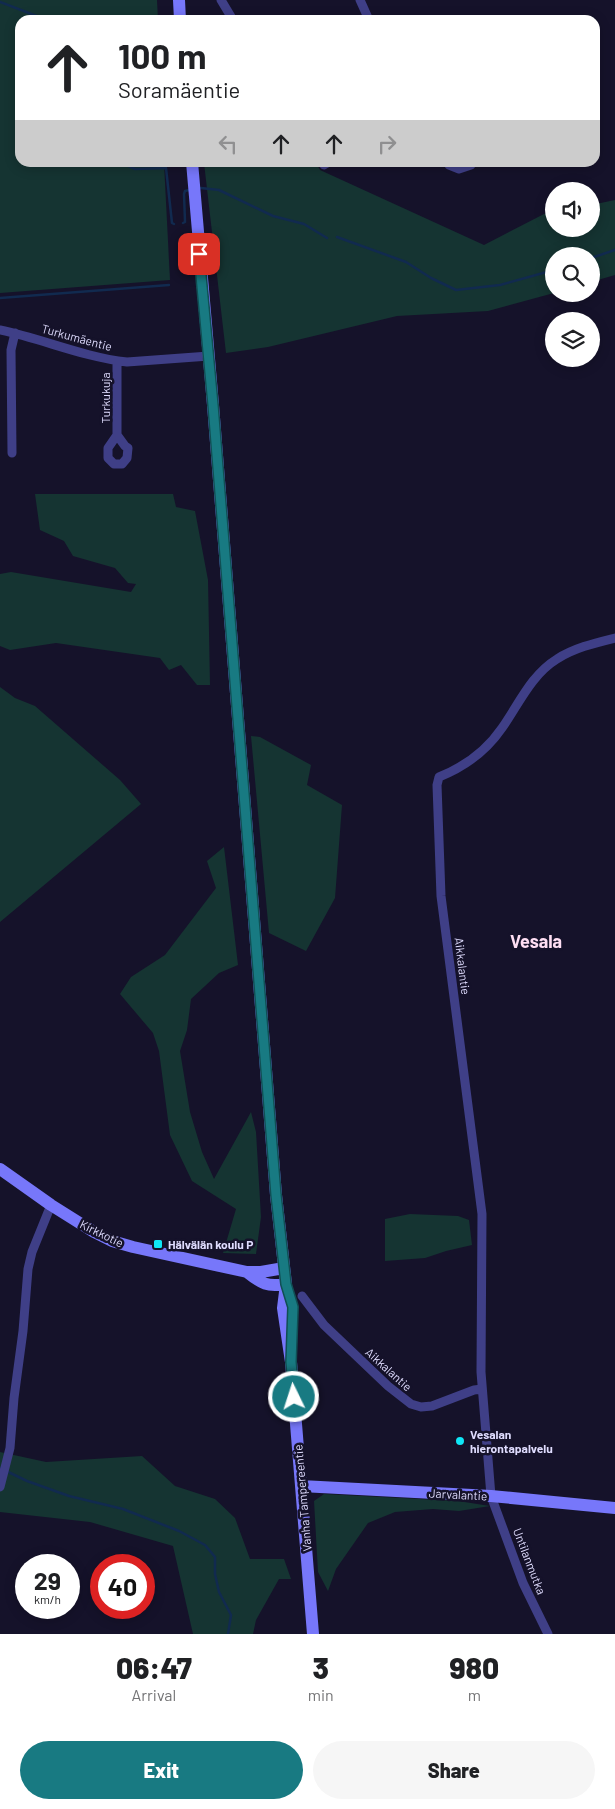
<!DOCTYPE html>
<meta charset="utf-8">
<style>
:root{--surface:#fff;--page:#f6f6f6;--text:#202124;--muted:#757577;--accent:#187a82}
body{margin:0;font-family:Barlow,sans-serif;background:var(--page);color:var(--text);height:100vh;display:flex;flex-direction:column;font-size:19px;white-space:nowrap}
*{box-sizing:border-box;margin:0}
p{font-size:16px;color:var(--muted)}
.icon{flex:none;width:28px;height:28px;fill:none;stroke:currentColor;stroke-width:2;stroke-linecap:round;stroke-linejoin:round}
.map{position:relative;height:1634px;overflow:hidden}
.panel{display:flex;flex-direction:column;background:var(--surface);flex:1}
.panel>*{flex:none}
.banner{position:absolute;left:15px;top:15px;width:585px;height:152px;border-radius:15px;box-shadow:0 2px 12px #0003;background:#fff;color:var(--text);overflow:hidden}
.tools{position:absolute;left:545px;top:182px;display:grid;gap:10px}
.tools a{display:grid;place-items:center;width:55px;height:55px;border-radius:50%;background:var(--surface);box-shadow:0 2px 12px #0003;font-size:25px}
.speed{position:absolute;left:15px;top:1554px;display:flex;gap:10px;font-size:25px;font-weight:700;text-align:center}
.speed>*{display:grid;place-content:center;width:65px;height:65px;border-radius:50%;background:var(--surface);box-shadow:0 2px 12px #0003;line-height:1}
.speed small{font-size:12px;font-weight:400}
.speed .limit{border:8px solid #d22;background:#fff;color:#111}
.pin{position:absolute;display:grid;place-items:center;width:42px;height:42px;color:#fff;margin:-21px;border-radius:10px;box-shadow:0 2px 8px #0006}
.me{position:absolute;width:55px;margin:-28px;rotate:356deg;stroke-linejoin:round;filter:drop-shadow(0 0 4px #0008)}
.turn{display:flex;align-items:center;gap:18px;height:105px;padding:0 20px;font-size:22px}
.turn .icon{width:65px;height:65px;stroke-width:2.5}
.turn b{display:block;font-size:35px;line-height:42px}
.lanes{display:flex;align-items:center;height:48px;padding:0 20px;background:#0003;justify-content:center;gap:25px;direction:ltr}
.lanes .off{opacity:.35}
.eta{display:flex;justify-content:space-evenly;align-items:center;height:85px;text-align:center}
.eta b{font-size:30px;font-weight:800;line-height:35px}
.cta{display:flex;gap:10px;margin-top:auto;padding:10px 20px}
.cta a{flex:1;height:58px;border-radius:30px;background:var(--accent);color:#fff;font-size:20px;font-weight:800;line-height:58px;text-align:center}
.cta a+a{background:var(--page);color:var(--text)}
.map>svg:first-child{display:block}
.green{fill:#153432}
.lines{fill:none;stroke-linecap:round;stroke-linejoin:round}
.stream{stroke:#112a4f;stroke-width:2.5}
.street{stroke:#3f3f87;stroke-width:9}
.secondary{stroke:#7777fa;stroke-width:12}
.route-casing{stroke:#104f54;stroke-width:12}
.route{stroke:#187a82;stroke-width:9}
.poi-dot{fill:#0fe6f6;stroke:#15122a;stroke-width:2}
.labels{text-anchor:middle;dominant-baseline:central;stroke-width:5;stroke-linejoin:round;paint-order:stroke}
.street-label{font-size:12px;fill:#dfdcfe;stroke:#15122a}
.poi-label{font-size:12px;font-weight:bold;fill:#dfdcfe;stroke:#15122a;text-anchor:start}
.district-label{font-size:18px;font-weight:bold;fill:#fedef3;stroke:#15122a}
</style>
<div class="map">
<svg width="615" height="1634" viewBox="0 0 615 1634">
<rect width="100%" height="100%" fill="#15122a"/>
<!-- green -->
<path class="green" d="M0 0H157L158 20H20V162L164 163 170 280 0 293Z
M204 163H316L320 170 484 245 544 214 554 212V229H591V205L615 200V275L591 282V256H554V293L488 311 397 316 268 347 226 353Z
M35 494H173L176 507 195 511 208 580 210 685H197L181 665 169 670 160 658 56 643 10 650 0 646V574L11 572 131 592 136 584 128 583 115 568 73 556 64 541 40 530Z
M0 687 15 698 35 706 120 780 141 804 0 922Z
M251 736 260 737 311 765 307 785 342 805 335 898 306 951 269 933Z
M224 847 238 965 219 973 191 999 187 1030 180 1051 190 1112 202 1152 214 1179 251 1112 256 1132 261 1217 256 1254 223 1253 236 1209 192 1181 170 1135 159 1051 153 1033 120 994 131 977 165 955 216 888 207 861Z
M410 1214 458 1216 469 1220 472 1245 446 1251 425 1258 385 1261V1219Z
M0 1452 46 1462 142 1456 175 1486 215 1499 235 1518 250 1559H284L291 1579H279L256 1620 253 1634H193L173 1546 90 1522 0 1512Z
M324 1494 458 1501 490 1506 459 1511 433 1509 395 1512 368 1523 336 1569 328 1591 318 1572 314 1501Z"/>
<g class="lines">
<!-- stream -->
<path class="stream" d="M0 2 47 20
M120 162 135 169 166 168 172 223 174 224
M201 188 219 190 273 216 304 224 327 238
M183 223 185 222 184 194 185 191 189 190
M337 237 406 262 431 278 456 290 500 285 554 270
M591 258 615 250
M0 298 169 285
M0 1468 27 1481 69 1496 123 1509 179 1531 205 1545 215 1557V1574L219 1592 231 1615 228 1634"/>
<!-- street -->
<path class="street" d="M221 0 233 20
M360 0 369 20
M323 162 324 165 329 162
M448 162 449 165 459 169 471 165
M0 330C43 339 83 357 127 362L209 356
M117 361V435L108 448V458L114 464H122L127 458 128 448 125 446 117 435
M12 453 11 350 15 333
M302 1296 324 1325 388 1386 411 1404 421 1407 432 1406 474 1390 482 1389
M0 1487 10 1448 14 1398 23 1331 28 1269 32 1252 51 1205
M548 1634 523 1583 491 1496 481 1372 482 1214 441 896 437 785 439 777C464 767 487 750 502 728 519 704 531 675 557 659 574 648 595 643 615 638"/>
<!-- secondary -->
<path class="secondary" d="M179 0 180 20
M192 162 213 405 276 1195 286 1284 283 1308 291 1362 313 1634
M0 1169 51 1205 94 1232 112 1241 133 1247 247 1272H261L284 1268
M247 1272C262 1284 267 1287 286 1284
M301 1486 491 1496 615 1508"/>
</g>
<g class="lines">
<!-- route casing -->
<g class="route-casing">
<path id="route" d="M199 254 213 405 276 1195 286 1284 293 1307 291 1362 294 1397"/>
</g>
<!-- route -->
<use href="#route" class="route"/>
</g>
<!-- markers -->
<g class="poi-dot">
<rect x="153" y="1239" width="10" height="10" rx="2.5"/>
<circle cx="460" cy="1441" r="5"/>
</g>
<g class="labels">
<!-- street labels -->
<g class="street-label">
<text transform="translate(77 337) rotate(15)">Turkumäentie</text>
<text transform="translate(105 398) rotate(-90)">Turkukuja</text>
<text transform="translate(463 966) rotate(83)">Aikkalantie</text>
<text transform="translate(102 1233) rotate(26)">Kirkkotie</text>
<text transform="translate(389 1369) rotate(42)">Aikkalantie</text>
<text transform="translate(458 1494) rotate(3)">Jarvalantie</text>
<text transform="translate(302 1498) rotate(-95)">Vanha Tampereentie</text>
<text transform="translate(530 1561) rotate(69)">Untilanmutka</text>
</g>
<!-- poi labels -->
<g class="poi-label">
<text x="168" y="1244">Hälvälän koulu P</text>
<text x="470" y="1434">Vesalan<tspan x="470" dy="14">hierontapalvelu</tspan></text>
</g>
<!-- district labels -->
<g class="district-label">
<text x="536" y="941">Vesala</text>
</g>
</g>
</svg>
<div class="tools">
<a><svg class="icon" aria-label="sound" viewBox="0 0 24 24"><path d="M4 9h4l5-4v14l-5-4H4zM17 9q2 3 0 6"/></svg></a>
<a><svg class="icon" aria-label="search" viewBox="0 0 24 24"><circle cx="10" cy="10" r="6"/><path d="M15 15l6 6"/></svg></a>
<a><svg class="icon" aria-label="layers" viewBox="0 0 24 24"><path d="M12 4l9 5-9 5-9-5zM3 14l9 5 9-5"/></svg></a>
</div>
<div class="speed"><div>29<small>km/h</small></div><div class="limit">40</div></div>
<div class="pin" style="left:199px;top:254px;background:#d93025"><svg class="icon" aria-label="arrive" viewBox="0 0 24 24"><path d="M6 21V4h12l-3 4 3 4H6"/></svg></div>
<svg class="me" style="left:294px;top:1397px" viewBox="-20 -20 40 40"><circle r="17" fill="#187a82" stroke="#fff" stroke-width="3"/><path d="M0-11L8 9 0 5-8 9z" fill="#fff"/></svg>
<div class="banner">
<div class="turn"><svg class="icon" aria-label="ahead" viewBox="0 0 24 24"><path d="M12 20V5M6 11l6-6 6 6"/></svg><div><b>100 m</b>Soramäentie</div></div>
<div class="lanes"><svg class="icon off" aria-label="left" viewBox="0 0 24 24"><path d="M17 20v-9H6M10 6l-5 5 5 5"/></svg><svg class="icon" aria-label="ahead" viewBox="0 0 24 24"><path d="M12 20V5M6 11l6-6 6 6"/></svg><svg class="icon" aria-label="ahead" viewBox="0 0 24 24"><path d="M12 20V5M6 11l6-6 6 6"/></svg><svg class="icon off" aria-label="right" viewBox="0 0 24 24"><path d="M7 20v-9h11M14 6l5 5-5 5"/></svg></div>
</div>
</div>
<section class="panel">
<div class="eta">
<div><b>06:47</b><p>Arrival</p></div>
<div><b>3</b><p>min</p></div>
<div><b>980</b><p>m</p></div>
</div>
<div class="cta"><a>Exit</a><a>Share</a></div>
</section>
